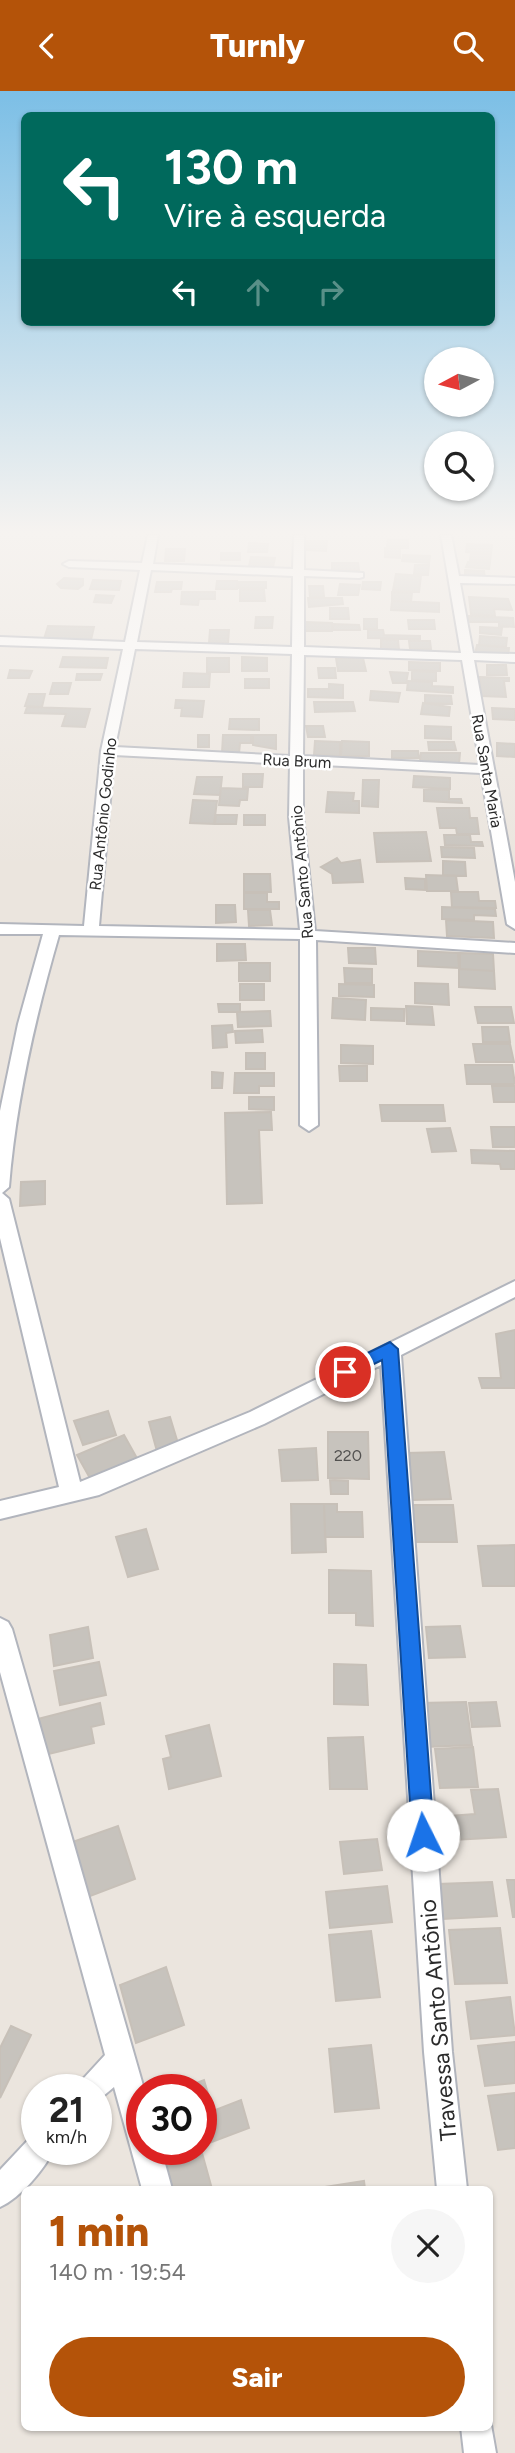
<!DOCTYPE html>
<html lang="pt">
<meta charset="utf-8">
<style>
:root{--surface:#fff;--page:#f6f6f6;--text:#222;--muted:#767676;--accent:#b45309}
body{margin:0;font-family:Figtree,sans-serif;background:var(--page);color:var(--text);height:100vh;display:flex;flex-direction:column;font-size:26px;white-space:nowrap}
*{box-sizing:border-box;margin:0}
p{font-size:23px;color:var(--muted)}
.icon{flex:none;width:38px;height:38px;fill:none;stroke:currentColor;stroke-width:2;stroke-linecap:round;stroke-linejoin:round}
.map{position:relative;flex:1;overflow:hidden}
.details{position:absolute;left:21px;top:2095px;width:472px;height:245px;display:flex;flex-direction:column;background:var(--surface);border-radius:10px;box-shadow:0 2px 5px #0004}
.details>*{flex:none}
.hud{position:absolute;left:21px;top:21px;width:474px;height:214px;border-radius:10px;box-shadow:0 2px 5px #0004;background:#00695c;color:#fff;overflow:hidden}
.needle{width:46px;rotate:263deg}
.controls{position:absolute;left:424px;top:256px;display:grid;gap:14px}
.controls a{display:grid;place-items:center;width:70px;height:70px;border-radius:50%;background:var(--surface);box-shadow:0 2px 5px #0004;font-size:35px}
.speed{position:absolute;left:21px;top:1983px;display:flex;gap:14px;font-size:35px;font-weight:700;text-align:center}
.speed>*{display:grid;place-content:center;width:91px;height:91px;border-radius:50%;background:var(--surface);box-shadow:0 2px 5px #0004;line-height:1}
.speed small{font-size:18px;font-weight:400}
.speed .limit{border:10px solid #d22;background:#fff;color:#111}
.pin{position:absolute;display:grid;place-items:center;width:60px;height:60px;color:#fff;margin:-30px;border:4px solid #fff;border-radius:50%;box-shadow:0 2px 7px #0007}
.me{position:absolute;width:77px;margin:-38px;rotate:356deg;stroke-linejoin:round;filter:drop-shadow(0 0 5px #0008)}
.turn{display:flex;align-items:center;gap:24px;height:147px;padding:0 28px;font-size:32px}
.turn .icon{width:91px;height:91px;stroke-width:2.5}
.turn b{display:block;font-size:49px;line-height:60px}
.lanes{display:flex;align-items:center;height:66px;padding:0 28px;background:#0003;justify-content:center;gap:35px;direction:ltr}
.lanes .off{opacity:.35}
.round{display:grid;place-items:center;flex:none;width:74px;height:74px;border-radius:37px;background:var(--page)}
.summary{display:flex;align-items:center;justify-content:space-between;height:119px;padding:0 28px}
h1{font-size:42px;font-weight:800;line-height:52px;color:var(--accent)}
.primary-button{display:flex;gap:14px;margin-top:auto;padding:14px 28px}
.primary-button a{flex:1;height:80px;border-radius:42px;background:var(--accent);color:#fff;font-size:28px;font-weight:800;line-height:80px;text-align:center}
header{display:flex;justify-content:space-between;align-items:center;height:91px;padding:0 28px;background:var(--accent);color:#fff;font-size:32px;font-weight:800}
.map>svg:first-child{display:block}
.building{fill:#c7c3bd;stroke:#c7c0b8;stroke-width:2}
.lines{fill:none;stroke-linecap:round;stroke-linejoin:round}
.minor-casing{stroke:#b2b5bd;stroke-width:4}
.minor{fill:#fff;fill-rule:evenodd}
.route{fill:#1a73e8;stroke:#114b97;stroke-width:2}
.labels{text-anchor:middle;dominant-baseline:central;stroke-width:5;stroke-linejoin:round;paint-order:stroke}
.far-street-label{font-size:16px;fill:#2b2b2b;stroke:#fff}
.number-label{font-size:16px;fill:#525150}
.near-street-label{font-size:23px;fill:#2b2b2b;stroke:#fff}
</style>
<header><svg class="icon" aria-label="back" viewBox="0 0 24 24"><path d="M15 5l-7 7 7 7"/></svg>Turnly<svg class="icon" aria-label="search" viewBox="0 0 24 24"><circle cx="10" cy="10" r="6"/><path d="M15 15l6 6"/></svg></header>
<div class="map">
<svg width="515" height="2362" viewBox="0 0 515 2362">
<rect width="100%" height="100%" fill="#ebe5de"/>
<!-- building -->
<path class="building" d="M388 448 408 449V457L387 456Z
M307 450H327L326 460 306 459Z
M249 452 268 453 267 461H248Z
M467 453 492 454 491 463 466 461Z
M385 457H400V467L385 466Z
M166 458H185L184 470H165Z
M221 462H240V469H221Z
M471 462 491 463 490 471 470 469Z
M403 464 430 465 429 472 402 470Z
M251 466 275 467 273 476 249 475Z
M468 471 490 472 489 478 466 476Z
M332 472H358L359 479H332Z
M415 474H429L428 484 414 483Z
M465 479 484 480 485 488 465 487Z
M396 483 421 485 419 501 393 499Z
M64 487 83 488V494L78 498 61 497 57 493Z
M93 489 121 490 119 499 90 498Z
M217 490H237V498H216Z
M157 491H182L181 498H172L171 501H155Z
M239 491H266V497H239Z
M363 491H381L380 499 362 498Z
M340 493 360 494 358 504H338Z
M309 495H323L324 506H310Z
M240 499H264L265 510H240Z
M182 501H215V508H199L198 514 181 513Z
M392 501 412 502 411 511 392 510Z
M96 504 114 505 111 512 94 511Z
M469 506 508 508 512 519 494 518 495 525 471 523Z
M308 507H342L343 513 309 516Z
M392 510 439 512V521L391 519Z
M330 517H348L349 528H330Z
M469 525 513 527 514 536 499 535V531H469Z
M256 526H273L272 537H255Z
M364 528H377V538H364Z
M408 529H434L435 538H409Z
M305 531 332 532V540H305Z
M333 533 359 534 360 539H333Z
M48 535 94 536 91 549 44 548Z
M480 536 502 537 501 544 480 542Z
M210 539H229L228 552H209Z
M368 539H383L384 544 420 545V548L368 547Z
M480 545 507 547 506 556 479 554Z
M381 548 398 549 399 559 381 558Z
M409 550H430L431 558H410Z
M477 554 509 557 508 566 475 563Z
M63 566 108 567 106 577 60 576Z
M242 566 267 567V580H242Z
M207 567H229V581H207Z
M336 567H363L366 580H338Z
M409 571 440 572V580L409 579Z
M487 574H506L507 584H487Z
M318 577H335L336 587H319Z
M10 579 32 580 29 587H8Z
M412 580 436 581V590L412 589Z
M390 581 408 582 406 592H393Z
M184 582 210 583 209 596H183Z
M77 583H102L100 589H76Z
M480 586 509 587V590H504L506 606 481 605Z
M245 588H269V597H245Z
M408 590 432 591V595L453 596V602L407 599Z
M53 592H71L68 603H50Z
M329 593 343 594V607L308 606V598H329Z
M371 600 400 602 398 611 370 609Z
M29 603H45L42 616 25 615Z
M425 604 451 605 452 613 425 612Z
M176 609 204 610 202 626 181 625 182 617H175Z
M314 611H353L355 620 315 621Z
M423 612 450 616 449 625 421 623Z
M27 616 90 618 85 636 62 635 66 623 25 622Z
M492 617 515 618V629L493 628Z
M230 628H259V639L229 638Z
M306 635H323L325 646H308Z
M425 635 451 636V648L425 647Z
M198 644H209V656H198Z
M223 644H251V652H240L239 663 222 662Z
M253 644H276V658L253 654Z
M315 650 340 651V665L314 664Z
M342 650 369 651V665H341Z
M428 651H454L456 659H429Z
M497 652 515 653V666L497 665Z
M392 660H418L419 667H392Z
M421 662H460L459 673 420 670Z
M243 683H263L262 696H243Z
M414 685 450 687V698L413 696Z
M197 686H222L220 704 194 703Z
M363 689H379L378 716 362 715Z
M221 697 248 698 247 709H240L239 715 219 714Z
M424 698 449 699V708H461L462 712 424 710Z
M328 701 354 702 353 710H359V722L326 721Z
M193 709 217 710 214 733 190 732Z
M437 717H469L470 727H477L479 743H457L456 737H440Z
M216 724H237L236 733H215Z
M244 724H265V734H244Z
M426 741 431 770 377 771 374 742Z
M444 744H470L471 751H482L483 755 445 754Z
M441 756 474 757 475 767 442 766Z
M337 767 341 772 360 769 363 791 333 792 332 783 321 776Z
M443 770 465 771 466 785 443 784Z
M244 783H270L271 801H244Z
M426 784 456 785 458 800H427Z
M405 787 425 788V799L406 798Z
M451 801H478L479 810H495L496 817 452 816Z
M244 802H267V811H279V818H244Z
M216 814H235L236 831 216 832Z
M442 816 495 818 496 825 474 824V829L442 828Z
M248 819H270L272 834 249 835Z
M446 829 493 831 494 847 447 845Z
M217 853H245L246 869 217 870Z
M348 857H375L376 873 349 872Z
M418 860 458 862 459 877 418 875Z
M460 862 493 863 494 880 460 878Z
M239 872H270V890H239Z
M344 877 372 878V892H345Z
M459 878 494 880 495 898 459 896Z
M415 892 448 893 449 914 415 912Z
M240 893H264V909H240Z
M339 893 374 894V906L339 905Z
M333 907 366 909 365 929 332 927Z
M218 913H240V921H219Z
M406 915 432 916 434 934 407 933Z
M475 916H511L514 932H478Z
M371 917 404 918V930L371 929Z
M270 920 271 935 238 936 237 921Z
M232 934 233 941 226 942 227 956 213 957 212 935Z
M482 936H508L510 951H483Z
M262 939 263 951 236 952 235 940Z
M473 953H510L514 971H476Z
M341 954 373 955V973L341 972Z
M246 962H265V978H246Z
M465 974H512L515 993H467Z
M339 975H367V990H340Z
M212 981 223 982 222 997H212Z
M235 982H274V995H259V1002H234Z
M492 995H515V1011H494Z
M249 1006H274V1019L249 1018Z
M380 1014H443L445 1030H382Z
M271 1021 272 1039H259L262 1112 227 1113 225 1022Z
M491 1036H515V1056H493Z
M450 1037 456 1060 432 1061 427 1038Z
M471 1059 515 1060V1078H501L500 1073 472 1072Z
M45 1090V1113L20 1115 21 1091Z
M515 1239V1297H482L479 1287H501L496 1243Z
M108 1320 116 1344 83 1354 74 1330Z
M170 1326 180 1359 158 1364 149 1331Z
M328 1341H368L369 1388 328 1387Z
M124 1344 138 1369 91 1389 77 1364Z
M316 1357 318 1389 282 1390 279 1359Z
M444 1361 451 1408 412 1409 407 1362Z
M330 1389 348 1390V1403H331Z
M291 1413H324L326 1461 292 1462Z
M324 1413H337V1421H362L363 1446H325Z
M406 1414H453L457 1451H409Z
M146 1438 158 1478 128 1486 116 1446Z
M515 1454V1495H483L478 1455Z
M329 1479 371 1480 373 1535 356 1534V1522H329Z
M460 1535 465 1566 429 1567 426 1536Z
M88 1536 93 1567 54 1575 50 1544Z
M99 1571 106 1604 60 1614 54 1580Z
M334 1573 366 1574 368 1614 334 1613Z
M466 1611 472 1654 425 1656 420 1612Z
M496 1611 500 1635 472 1636 469 1612Z
M100 1612 104 1633 91 1636 94 1652 36 1666 30 1630Z
M209 1634 221 1685 169 1698 163 1668 171 1666 166 1645Z
M363 1646 367 1698H330L328 1647Z
M473 1656 478 1696 440 1697 435 1658Z
M498 1698 506 1746 453 1749 450 1725 475 1723 471 1699Z
M118 1735 135 1788 85 1807 70 1752Z
M377 1748 382 1779 344 1783 340 1751Z
M507 1789H515V1826H513Z
M492 1791 497 1825 443 1828 438 1793Z
M387 1795 392 1831 330 1837 326 1801Z
M500 1837 507 1892 455 1893 449 1839Z
M371 1840 380 1906 336 1910 329 1844Z
M166 1876 184 1934 136 1952 120 1894Z
M510 1906 515 1944 471 1948 466 1911Z
M11 1935 31 1944 0 2007V1957Z
M515 1951V1992L485 1995 478 1955Z
M371 1954 379 2017 335 2021 329 1958Z
M204 1989 213 2020 241 2009 249 2037 201 2055V1998H181Z
M515 2002V2057L498 2059 488 2005Z
M164 2058H194L167 2069Z
M202 2062 212 2098H173L167 2075Z
M364 2090 365 2098H312Z"/>
<g class="lines">
<!-- minor casing -->
<g class="minor-casing">
<path id="minor" d="M148 444H158L153 473 293 478 294 444H304V479L363 482V486L359 487 304 485V556L461 562 441 444H451L459 485 515 487V493L460 492 473 562 515 563V571L474 569 515 791V838L507 833 481 682 303 673V726L315 840 515 852V862L316 849 318 1034 309 1040 300 1034V848L59 844C35 927 16 1010 9 1096L2 1102 9 1108 80 1391 250 1321 515 1190V1206L401 1264 452 1961 467 2098H437L424 1961 381 1274 264 1333 99 1404 0 1428V1410L59 1396 0 1147V1020L18 933 43 843H0V833L84 835 101 660 123 558 0 554V546L125 551 140 479 69 476 63 473 69 470 142 472ZM151 479 293 485 292 556 137 551ZM135 558 292 563 290 665 115 656ZM304 564 462 569 480 674 303 665ZM114 664 290 673 289 726 300 839 99 835Z
M0 1527 8 1531 12 1538 144 1998 142 2058H161L172 2098H142L114 1996 96 2011V1998H79L83 1988 105 1964 0 1581Z
M37 2044V2058H54C45 2078 20 2107 0 2116V2079L29 2048Z
M490 2328 496 2362H464L461 2336H490Z"/>
</g>
<!-- minor -->
<use href="#minor" class="minor"/>
</g>
<!-- sky -->
<linearGradient id="sky" x2="0" y2="1"><stop stop-color="#7cbfe6"/><stop offset="0.57" stop-color="#f6f3f0"/><stop offset="1" stop-color="#f6f3f0" stop-opacity="0"/></linearGradient>
<rect width="515" height="775" fill="url(#sky)"/>
<!-- route -->
<path class="route" d="M390 1251 398 1258 434 1744 431 1752 423 1755 416 1752 412 1744 382 1269 345 1287 337 1281 339 1276Z"/>
<g class="labels">
<!-- far-street labels -->
<g class="far-street-label">
<text transform="translate(297 670) rotate(3)">Rua Brum</text>
<text transform="translate(487 680) rotate(80)">Rua Santa Maria</text>
<text transform="translate(103 723) rotate(-84)">Rua Antônio Godinho</text>
<text transform="translate(302 781) rotate(-95)">Rua Santo Antônio</text>
</g>
<!-- number labels -->
<g class="number-label">
<text x="348" y="1364">220</text>
</g>
<!-- near-street labels -->
<g class="near-street-label">
<text transform="translate(438 1929) rotate(-95)">Travessa Santo Antônio</text>
</g>
</g>
</svg>
<div class="controls">
<a><svg class="needle" viewBox="-14 -14 28 28"><path d="M0-13l5 13h-10z" fill="#e53935"/><path d="M0 13l5-13h-10z" fill="#767676"/></svg></a>
<a><svg class="icon" aria-label="search" viewBox="0 0 24 24"><circle cx="10" cy="10" r="6"/><path d="M15 15l6 6"/></svg></a>
</div>
<div class="speed"><div>21<small>km/h</small></div><div class="limit">30</div></div>
<div class="pin" style="left:345px;top:1281px;background:#d93025"><svg class="icon" aria-label="arrive" viewBox="0 0 24 24"><path d="M6 21V4h12l-3 4 3 4H6"/></svg></div>
<svg class="me" style="left:423px;top:1744px" viewBox="-20 -20 40 40"><circle r="19" fill="#fff"/><path d="M0-13L10 11 0 6-10 11z" fill="#1a73e8"/></svg>
<div class="hud">
<div class="turn"><svg class="icon" aria-label="left" viewBox="0 0 24 24"><path d="M17 20v-9H6M10 6l-5 5 5 5"/></svg><div><b>130 m</b>Vire à esquerda</div></div>
<div class="lanes"><svg class="icon" aria-label="left" viewBox="0 0 24 24"><path d="M17 20v-9H6M10 6l-5 5 5 5"/></svg><svg class="icon off" aria-label="ahead" viewBox="0 0 24 24"><path d="M12 20V5M6 11l6-6 6 6"/></svg><svg class="icon off" aria-label="right" viewBox="0 0 24 24"><path d="M7 20v-9h11M14 6l5 5-5 5"/></svg></div>
</div>
<section class="details">
<div class="summary"><div><h1>1 min</h1><p>140 m · 19:54</p></div><a class="round"><svg class="icon" aria-label="close" viewBox="0 0 24 24"><path d="M6 6l12 12M18 6L6 18"/></svg></a></div>
<div class="primary-button"><a>Sair</a></div>
</section>
</div>
